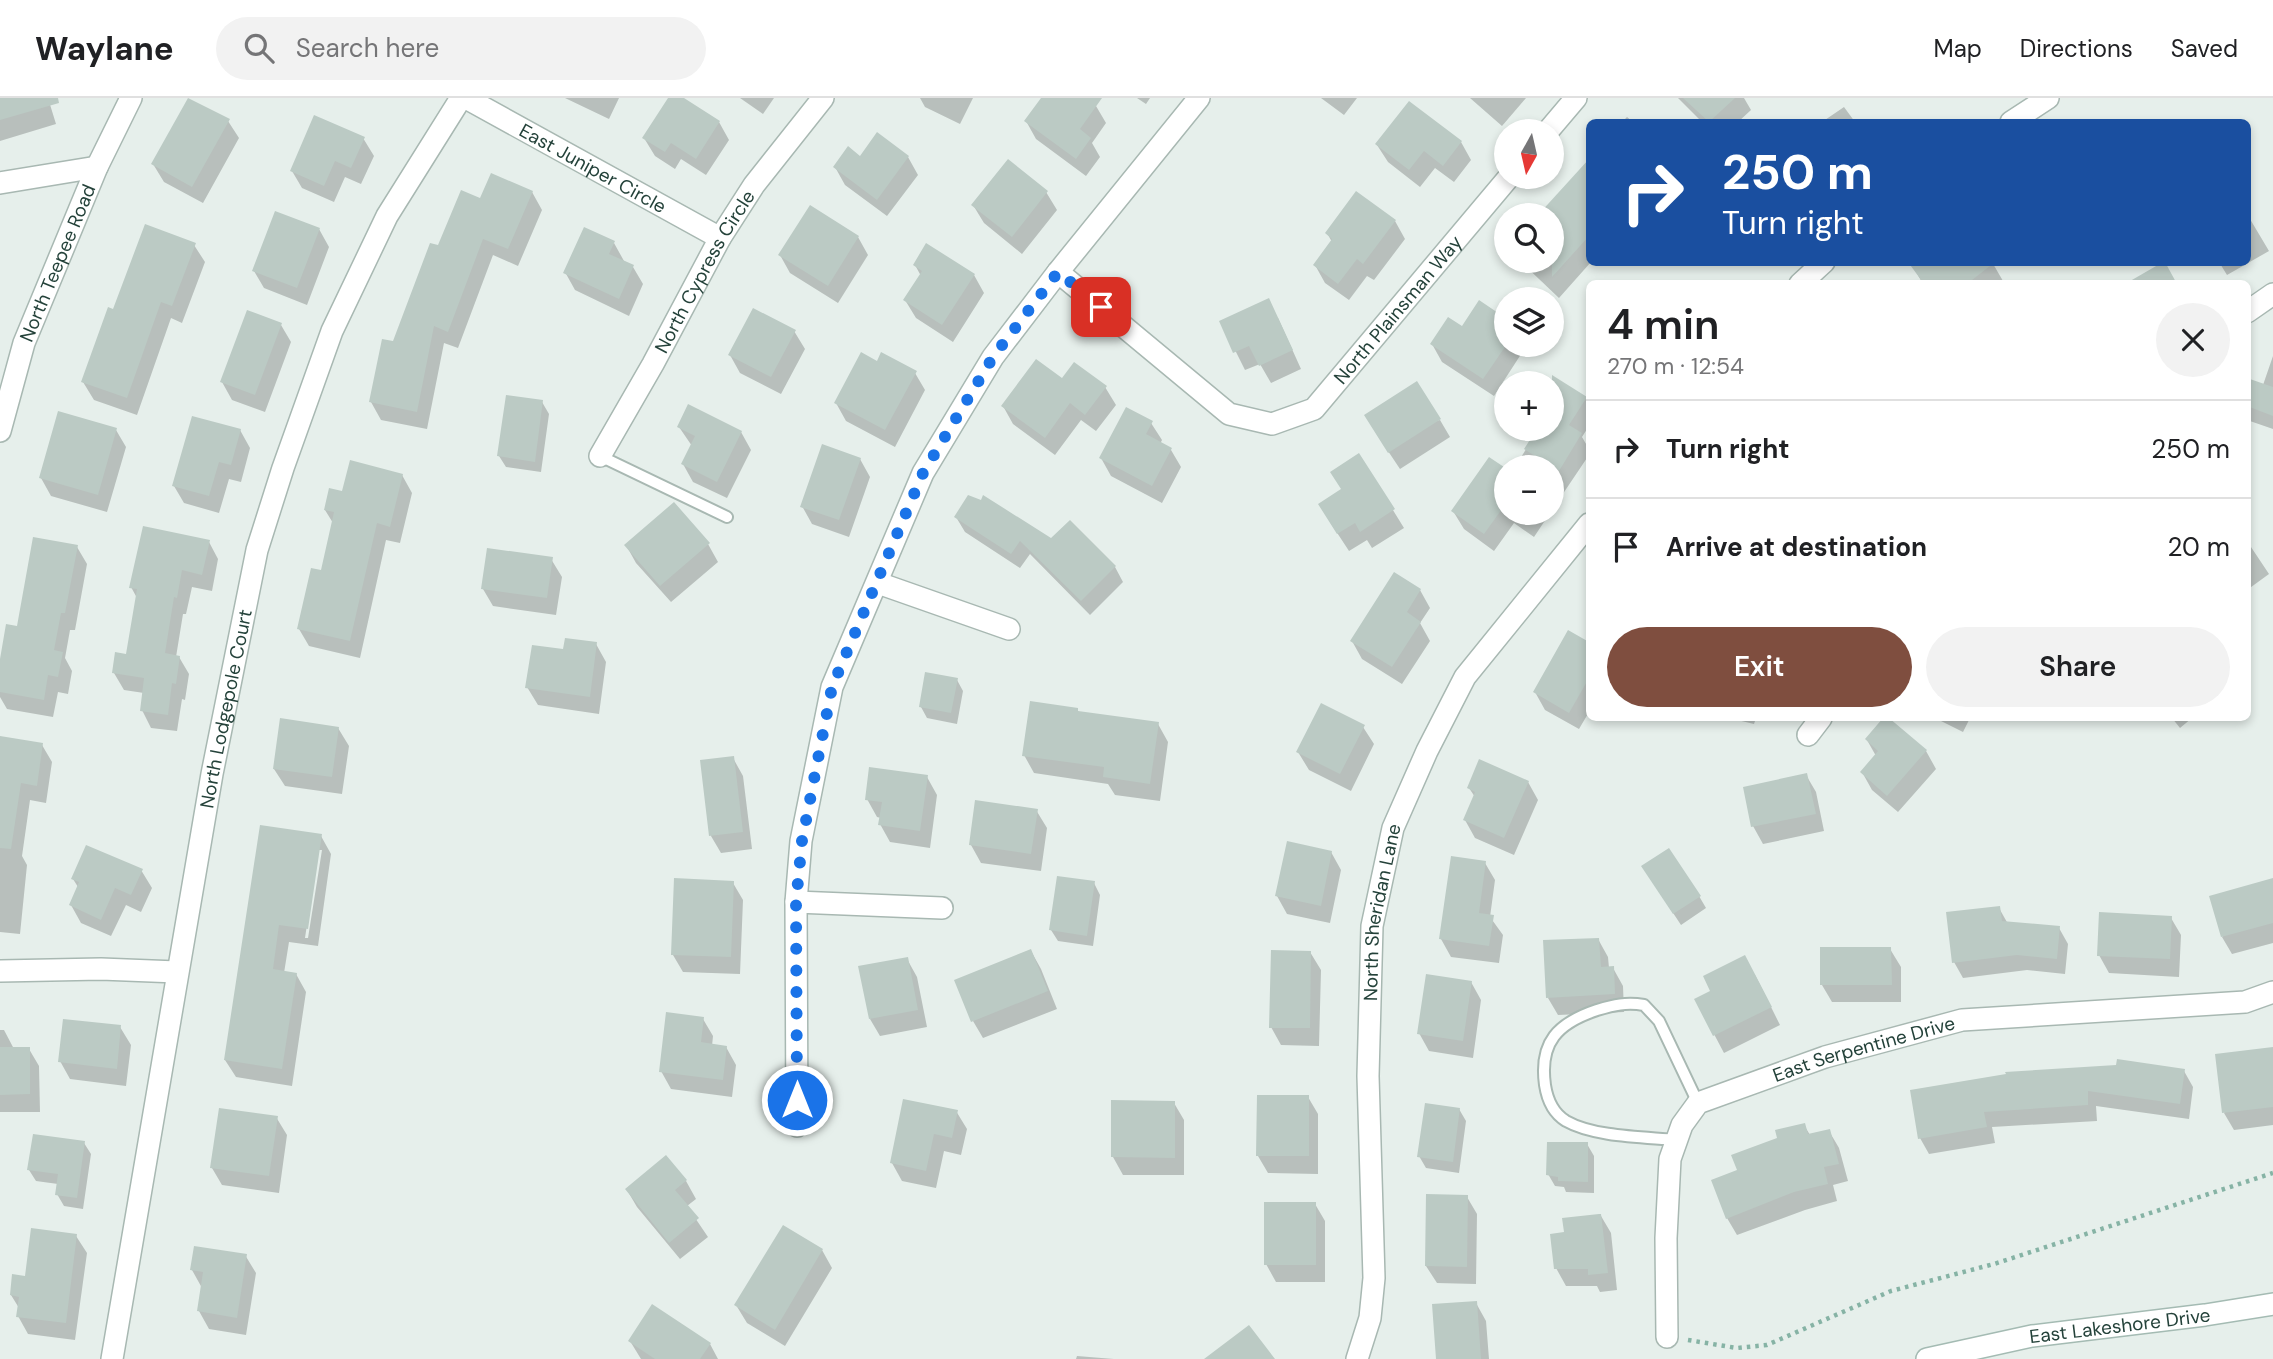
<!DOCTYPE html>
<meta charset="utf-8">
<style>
:root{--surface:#fff;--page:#f2f2f2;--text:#202124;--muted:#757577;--line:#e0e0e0;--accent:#7f4e3f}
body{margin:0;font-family:"DM Sans",sans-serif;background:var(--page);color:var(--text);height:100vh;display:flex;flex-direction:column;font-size:26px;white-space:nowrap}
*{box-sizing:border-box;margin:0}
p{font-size:23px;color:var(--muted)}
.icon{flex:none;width:38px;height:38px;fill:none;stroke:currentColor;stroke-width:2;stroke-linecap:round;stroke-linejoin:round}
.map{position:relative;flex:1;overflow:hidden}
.side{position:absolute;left:1586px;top:182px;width:665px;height:441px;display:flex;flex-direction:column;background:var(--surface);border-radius:10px;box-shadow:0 4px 10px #0003}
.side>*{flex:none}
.guide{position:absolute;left:1586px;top:21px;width:665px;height:147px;border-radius:10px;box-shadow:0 4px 10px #0003;background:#1a4fa0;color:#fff;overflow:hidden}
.needle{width:46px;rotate:188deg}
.controls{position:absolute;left:1494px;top:21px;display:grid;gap:14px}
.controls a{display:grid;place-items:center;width:70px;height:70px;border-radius:50%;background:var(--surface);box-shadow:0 4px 10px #0003;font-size:35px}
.pin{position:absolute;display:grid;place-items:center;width:60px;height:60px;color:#fff;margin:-30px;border-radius:14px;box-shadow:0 4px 10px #0006}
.me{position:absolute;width:77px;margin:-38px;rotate:0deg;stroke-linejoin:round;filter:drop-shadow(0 0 5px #0008)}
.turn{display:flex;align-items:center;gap:24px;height:147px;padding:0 21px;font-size:32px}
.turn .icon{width:91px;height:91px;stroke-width:2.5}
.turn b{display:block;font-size:49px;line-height:60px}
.round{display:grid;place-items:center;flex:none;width:74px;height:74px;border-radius:37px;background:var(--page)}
.head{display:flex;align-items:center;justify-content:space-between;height:119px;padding:0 21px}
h1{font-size:42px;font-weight:600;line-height:52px}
.action{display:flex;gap:14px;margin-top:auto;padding:14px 21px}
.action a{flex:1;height:80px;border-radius:42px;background:var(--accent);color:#fff;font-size:28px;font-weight:600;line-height:80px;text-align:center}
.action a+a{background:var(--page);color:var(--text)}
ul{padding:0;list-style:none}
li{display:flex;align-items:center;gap:21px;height:98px;padding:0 21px;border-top:2px solid var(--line)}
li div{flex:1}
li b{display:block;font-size:26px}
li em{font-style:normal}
header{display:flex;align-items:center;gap:42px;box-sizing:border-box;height:98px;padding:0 35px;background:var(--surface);border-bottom:2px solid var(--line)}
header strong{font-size:33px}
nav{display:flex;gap:38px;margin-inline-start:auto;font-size:24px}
.search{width:490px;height:63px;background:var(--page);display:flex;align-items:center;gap:18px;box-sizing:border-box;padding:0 24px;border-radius:38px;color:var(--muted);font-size:26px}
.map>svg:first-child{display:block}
.shadow{fill:#0003;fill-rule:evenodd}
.building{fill:#bbcac4}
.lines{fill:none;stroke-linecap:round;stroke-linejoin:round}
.service-casing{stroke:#a8b8b2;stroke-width:14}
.minor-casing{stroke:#a8b8b2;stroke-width:24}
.secondary-casing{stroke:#a4bbb3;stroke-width:24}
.path{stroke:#86b3a5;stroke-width:4.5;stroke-dasharray:3.5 5;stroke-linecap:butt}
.service{stroke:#fff;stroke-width:10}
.minor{stroke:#fff;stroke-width:21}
.secondary{stroke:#fff;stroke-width:21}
.route{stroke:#1a73e8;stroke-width:12;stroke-dasharray:0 21.6}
.labels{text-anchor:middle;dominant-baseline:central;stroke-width:7;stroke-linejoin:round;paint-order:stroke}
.street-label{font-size:19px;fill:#24423a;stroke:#f7fbf9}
</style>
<header>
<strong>Waylane</strong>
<div class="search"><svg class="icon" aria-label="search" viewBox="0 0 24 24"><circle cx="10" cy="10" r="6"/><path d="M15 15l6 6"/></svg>Search here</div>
<nav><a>Map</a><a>Directions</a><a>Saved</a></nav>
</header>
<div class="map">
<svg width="2273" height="1261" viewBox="0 0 2273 1261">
<rect width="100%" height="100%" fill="#e6efeb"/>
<!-- shadow -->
<path class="shadow" d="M0 0H48L56 26 0 43Z
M565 0H619L609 21Z
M670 0H681L719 24 729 42 706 77 681 61 675 71 655 58 644 40Z
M740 0H774L763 16Z
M920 0H973L960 26 925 9Z
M1043 0H1083L1096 8 1106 25 1092 45 1100 59 1086 78 1036 41 1026 23Z
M1137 0H1150L1146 6Z
M1321 0H1357L1344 17Z
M1470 0H1526L1502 28Z
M1678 0H1744L1751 12 1738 24H1702Z
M1844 9 1855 24H1822Z
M1627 19 1633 24H1622Z
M228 23 239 40 203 105 164 84 153 66Z
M363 40 374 58 361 86 345 79 334 104 302 90 292 73Z
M1461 44 1471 62 1454 84 1435 70 1420 89 1388 64 1377 47Z
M908 59 918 77 887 118 845 87 835 69 861 60Z
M1589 62V164H1591L1559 200 1520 163H1552V117H1540Z
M532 94 542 112 518 168 493 157 458 250 444 245 427 331 381 322 371 304 439 150 481 102Z
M1046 94 1057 112 1022 156 984 125 973 107Z
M2247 116 2269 153 2227 177 2219 164H2247Z
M1395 123 1405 141 1374 182 1367 178 1349 202 1325 185 1315 167 1332 144 1327 135Z
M319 131 329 149 307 207 264 190 254 173Z
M858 139 868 157 838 205 790 175 780 157Z
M614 145 624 163 633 169 643 186 629 218 575 192 565 174Z
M194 147 205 164 182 225 171 220 137 317 94 302 83 284Z
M1992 164 2003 183 2000 186H1923L1911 165Z
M915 167 974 177 984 195 953 244 916 220 905 202 921 178Z
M1278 220 1301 271 1271 285 1260 266 1245 272 1221 224Z
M1507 223V247H1527L1494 298 1442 264 1432 246 1462 230Z
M281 227 291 244 265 314 232 302 222 284Z
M794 233 805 251 781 296 740 275 730 257Z
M2273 258V331L2247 322V282L2263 287Z
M877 265 915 275 925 292 895 349 846 323 836 305Z
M1553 280 1585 300 1589 306V328L1582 339 1589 351V357L1552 412V369H1515L1531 343 1524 331H1552V285H1549Z
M1063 283 1105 289 1116 307 1096 333 1081 322 1055 357 1013 326 1003 308Z
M542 304 549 316 541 374 506 369 499 358Z
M1440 322 1450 339 1400 371 1376 335Z
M1151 325 1162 342 1160 346 1171 352 1181 369 1162 405 1111 378 1101 360Z
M679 329 741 334 751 352 727 400 693 384 683 366 692 348Z
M116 332 126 349 107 414 51 398 41 380Z
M240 332 250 350 241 384 229 381 219 415 184 405 174 388Z
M1359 357 1404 430 1372 450 1367 442 1349 453 1330 424Z
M860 361 870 379 849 439 812 426 802 408Z
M1507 374V415H1550L1534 439 1514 425 1494 453 1464 431 1453 413Z
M402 377 412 395 400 445 386 442 360 560 309 548 299 531 322 474 333 425 325 412 344 395Z
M982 404 1051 443 1070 424 1115 469 1123 484 1090 517 1030 456 1020 470 965 434 956 419Z
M2247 443 2269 476 2247 492Z
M209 444 218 461 212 493 192 489 186 516H183L176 559H179L189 576 185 602 182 601 177 633 151 630 142 612 144 595 124 592 114 575 128 558 137 500 131 489Z
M708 446 718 464 671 504 636 465 626 447Z
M77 449 87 466 75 532H70L65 560 72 573 68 596 58 594 53 619 7 611 0 599V572L18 530Z
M551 461 562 479 556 517 493 508 483 491Z
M1420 492 1430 510 1420 525 1430 543 1402 586 1362 561 1352 543Z
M596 546 606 564 599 616 538 607 527 589 565 553Z
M1589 546V614L1579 631 1545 612 1535 594Z
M957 582 963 593 957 626 927 620 921 609Z
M1077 611 1079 615 1158 626 1168 644 1160 703 1115 697 1108 686 1034 675 1024 657Z
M1729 620H1756L1754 626Z
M1886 620 1926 653 1936 671 1898 714 1872 692 1862 674 1876 658 1867 642Z
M1935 620H1970L1963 634Z
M2172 620H2192L2180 630Z
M1363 629 1374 646 1351 693 1309 672 1298 654Z
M338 630 349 648 342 696 285 688 274 671Z
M0 640 42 647 52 664 46 705 30 702 22 758 27 767 20 836 0 834Z
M733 660 743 678 752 751 721 755 711 738Z
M1806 677 1816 694 1824 733 1763 746 1753 728Z
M927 679 937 697 930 750 890 744 880 726 881 720 877 719 867 701Z
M1528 684 1538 702 1514 757 1475 740 1465 722 1475 699 1469 690Z
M1036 712 1047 730 1041 773 981 765 971 747Z
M262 729 321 738 331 756 318 848 289 844 284 875 296 876 306 894 292 988 236 979 225 962ZM318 752H322L308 840H305Z
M1331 754 1341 772 1330 825 1287 816 1277 798Z
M1485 765 1495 782 1490 819 1503 837 1499 865 1451 859 1441 841Z
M141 772 152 790 141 814 126 807 111 838 81 825 71 807 78 789 73 781Z
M1650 780 1699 798 1706 810 1681 827Z
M2273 782V845L2232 856 2222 839Z
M733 785 743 802 740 876 683 874 673 857Z
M1094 785 1100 797 1093 848 1058 843 1051 832Z
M1999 810 2008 826 2059 830 2068 846 2065 876 2027 872 1963 880 1954 864Z
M2171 820 2181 837 2179 879 2109 875 2099 857Z
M1598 841 1608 859 1609 870H1613L1623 888 1624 914 1558 917 1548 900Z
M1890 851 1901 869V904H1832L1822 887Z
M1031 853 1041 871 1057 911 983 940 973 923Z
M1310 854 1321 872 1319 948 1281 947 1271 929Z
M907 861 917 879 927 929 880 938 870 921Z
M1755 877 1780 927 1724 955 1696 902Z
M1471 884 1481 902 1473 960 1429 953 1419 935Z
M703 921 713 938 712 948 726 949 736 967 732 999 671 991 661 973Z
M120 929 131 947 126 988 70 981 60 963Z
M0 932H4L14 951H29L39 968 40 1014H0Z
M2273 951V1027L2234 1032 2224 1015Z
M2184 973 2193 989 2189 1021 2096 1008 2097 1023 1992 1029 1995 1045 1929 1056 1920 1040 1912 994Z
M1308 999 1318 1016V1076L1268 1075 1258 1058Z
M1174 1005 1184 1022V1077H1123L1113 1059Z
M1459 1011 1466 1023 1459 1075 1426 1070 1419 1058Z
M956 1013 967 1031 961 1057 944 1053 936 1090 902 1083 892 1065Z
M276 1019 287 1037 279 1095 222 1087 212 1070Z
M1804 1027 1810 1037 1829 1033 1839 1050 1848 1083 1833 1087 1837 1103 1805 1112 1737 1137 1727 1120 1739 1073 1779 1041Z
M84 1045 91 1056 83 1111 64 1108 57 1096 58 1086 36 1083 29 1072Z
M1587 1046 1594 1058V1095L1566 1094 1564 1089 1555 1088 1548 1076Z
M686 1083 696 1101 687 1108 708 1139 680 1161 637 1109 627 1092Z
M1467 1099 1477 1116 1476 1186 1437 1185 1426 1168Z
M1315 1106 1325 1123V1184H1276L1266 1166Z
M1601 1118 1611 1135 1617 1192 1600 1194 1597 1188H1566L1556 1170Z
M76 1138 87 1155 75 1242 28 1236 18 1218 19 1210 11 1197 26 1180Z
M822 1152 832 1170 785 1248 747 1225 736 1207Z
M245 1157 256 1175 246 1237 209 1231 199 1213 202 1190 192 1172Z
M1476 1205 1486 1223 1489 1261H1438Z
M630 1243 710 1246 718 1261H641Z
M1077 1258 1114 1261H1076Z"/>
<!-- building -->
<path class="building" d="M0 0H58L59 5 0 22Z
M188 0 230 21 192 89 151 66Z
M668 0H684L720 23 696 61 671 45 665 54 642 40Z
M1041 0H1102L1080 31 1091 40 1076 61 1024 23Z
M1683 0H1735L1709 24Z
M1409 3 1462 43 1443 68 1424 53 1409 72 1375 46Z
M314 17 365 39 351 70 335 63 324 88 290 73Z
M877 34 909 58 877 102 833 69 848 48 860 58Z
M1008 61 1048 93 1012 139 971 107Z
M1589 61V138L1552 179V117H1538Z
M491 75 533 93 508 151 483 141 448 234 434 228 417 314 369 304 382 241 393 243 430 145 438 147 461 92 480 100Z
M1356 93 1396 122 1363 166 1357 161 1338 186 1313 167 1332 141 1325 135Z
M810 107 859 138 828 188 778 157Z
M275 113 320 130 297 190 252 173Z
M145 126 196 145 172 208 161 204 127 300 81 284 108 209 113 211Z
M584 129 615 143 609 156 634 167 619 201 563 175Z
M926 145 975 176 942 227 903 202 922 173 913 167Z
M1908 164H1995L1967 186H1924Z
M2163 164H2165L2177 186H2125Z
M1269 200 1293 252 1259 268 1249 248 1233 255 1219 223Z
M1479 202 1507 221V246L1483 281 1430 246 1448 219 1462 228Z
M753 210 796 232 771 279 728 257Z
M247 212 282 225 255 297 220 284Z
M861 254 877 263 881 254 917 273 885 332 834 305Z
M1036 261 1062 280 1074 264 1107 288 1085 317 1070 305 1045 340 1001 308Z
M1552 277 1587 299 1569 327 1582 335 1559 373 1524 351 1537 331H1552Z
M2247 280 2273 289V318L2247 308Z
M1417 283 1441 321 1388 355 1364 317Z
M506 297 543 302 535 364 497 358Z
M688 306 742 333 717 384 681 366 695 338 677 329Z
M1126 309 1153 323 1146 336 1172 350 1152 388 1099 360Z
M58 313 117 330 98 397 39 380Z
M192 318 241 331 231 367 219 364 209 398 172 388Z
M822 346 861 360 839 422 800 409Z
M1359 355 1395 411 1360 434 1355 425 1337 436 1318 406 1341 391 1330 374Z
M1489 359 1507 371V404L1484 436 1451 413Z
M350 362 403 376 390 429 377 425 350 543 297 531 311 470 321 472 334 414 324 412 329 390 342 393Z
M968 397 981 402 983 397 1051 440 1070 422 1116 468 1081 503 1020 443 1011 456 954 419Z
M674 404 710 445 660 488 624 447Z
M143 428 210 442 202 477 182 472 177 500 174 499 165 555 180 558 176 586 172 585 168 617 140 613 144 580 112 575 115 554 126 556 137 491 129 490Z
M33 439 78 447 65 515H61L54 552 63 554 58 579 48 577 44 602 0 594V561L6 526 17 528Z
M487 450 553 459 547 500 481 491Z
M1394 474 1421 491 1407 514 1421 524 1392 569 1350 543Z
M1568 532 1589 544V580L1569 615 1533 594Z
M565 540 597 544 590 599 525 590 532 547 563 551Z
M925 574 958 580 951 615 919 609Z
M1030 603 1078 610V613L1159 624 1150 686 1103 679 1104 669 1022 658Z
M1321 605 1365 627 1340 676 1296 654Z
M280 620 339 629 332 679 273 671Z
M1883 620H1889L1927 652 1887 698 1860 674 1878 653 1865 641Z
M0 638 43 645 37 688 21 685 11 751 0 750Z
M734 658 743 734 709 738 700 662Z
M1479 661 1529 683 1504 740 1463 722 1475 694 1467 690Z
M869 669 928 677 920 733 878 727 882 704 865 702Z
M1807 675 1816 716 1751 729 1743 689Z
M975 702 1038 711 1031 756 969 747Z
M260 727 322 736 308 831 279 827 273 871 297 875 282 971 224 962Z
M1287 743 1332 753 1321 808 1275 798Z
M86 747 143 771 131 797 115 790 101 822 69 807 79 784 71 781Z
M1669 750 1701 798 1673 816 1641 768Z
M1451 758 1486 763 1479 815 1494 817 1489 848 1439 841Z
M1057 778 1095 783 1087 838 1049 832Z
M674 780 734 783 731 859 671 857Z
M2273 780V825L2221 839 2209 798Z
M2000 808 2002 823 2060 828 2057 861 2017 857 1952 865 1946 814Z
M2099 814 2172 818 2170 861 2097 858Z
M1599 840 1601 869 1614 868 1615 896 1546 900 1543 842Z
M1820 849H1891L1892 887H1820Z
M1031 851 1048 893 971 924 954 882Z
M1271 852 1311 853 1310 930H1269Z
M1745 857 1772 909 1713 938 1694 901 1710 893 1703 878Z
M908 859 918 912 869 921 858 868Z
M1426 876 1472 883 1463 943 1417 936Z
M666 914 704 919 701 944 727 948 723 982 659 974Z
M63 921 121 927 117 971 58 964Z
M0 949H30V996L0 997Z
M2273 949V1009L2222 1015 2215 956Z
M2117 961 2185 971 2180 1006 2088 993V1007L1984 1014 1987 1029 1918 1041 1910 992 2006 976 2005 974 2116 967Z
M1257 997H1309V1058H1256Z
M903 1001 958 1012 952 1040 934 1036 926 1073 890 1065Z
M1111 1002 1175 1003V1060L1111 1059Z
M1425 1005 1460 1010 1453 1064 1417 1059Z
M219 1010 278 1018 269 1078 210 1070Z
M1805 1025 1808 1036 1830 1031 1839 1066 1824 1069 1828 1086 1794 1094 1726 1121 1711 1082 1737 1072 1731 1057 1777 1040 1775 1032Z
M33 1036 85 1043 77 1100 55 1097 58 1076 27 1072Z
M1547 1044H1588V1084L1558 1083V1079L1546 1077Z
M666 1057 687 1082 675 1092 699 1120 669 1145 625 1091Z
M1426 1096 1468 1097 1467 1169 1425 1168Z
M1264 1104H1316V1167H1264Z
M1599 1116H1601L1608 1175 1588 1177V1171H1554L1550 1136 1564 1134 1562 1120Z
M783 1127 823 1151 775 1232 734 1207Z
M31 1130 77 1136 66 1225 16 1219 19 1199 10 1197 12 1176 25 1178Z
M194 1148 247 1156 237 1220 197 1213 203 1174 190 1172Z
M1477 1203 1481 1261H1436L1432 1206Z
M652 1206 711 1245 700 1261H655L628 1243Z
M1249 1227 1275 1261H1204Z"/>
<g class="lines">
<!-- service casing -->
<g class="service-casing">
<path id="service" d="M600 358 727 419
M1676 1042C1644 1039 1594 1039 1566 1023 1553 1015 1547 1000 1545 987 1539 944 1558 925 1597 912 1614 907 1626 904 1644 907L1659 923 1698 1005"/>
</g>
<!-- minor casing -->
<g class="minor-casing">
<g id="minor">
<path id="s1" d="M466 0 720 140"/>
<path d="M2011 24 2048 0"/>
<path d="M1548 33 1576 0"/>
<path d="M0 85 97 69"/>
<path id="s2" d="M1058 174 1229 316 1272 326 1314 311 1509 79"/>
<path d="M1800 186 1824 164"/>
<path d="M2247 214 2273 196"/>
<path id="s3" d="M0 333 24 245 97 69 131 0"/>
<path id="s4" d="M600 358 653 266 720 140 754 87 823 0"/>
<path d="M878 485 1009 531"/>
<path d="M1808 637 1821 620"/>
<path d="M796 804 942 810"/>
<path d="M0 873 101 871 177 874"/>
<path d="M797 1028 796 804 801 743 832 589 923 375 993 259 1058 174 1199 0"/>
<path id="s5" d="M1667 1239 1666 1140 1670 1061 1682 1027 1698 1005 1825 959 1962 922 2245 904 2273 894"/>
<path id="s6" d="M112 1261 212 676 257 452 283 370 332 233 387 118 461 0"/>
<path id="s7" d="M1357 1261 1370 1220 1374 1180 1368 978 1372 828 1393 730 1427 653 1465 579 1589 426"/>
</g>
</g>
<!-- secondary casing -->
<g class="secondary-casing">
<g id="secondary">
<path id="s8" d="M1927 1261 2032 1238 2205 1217 2273 1206"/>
</g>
</g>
<!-- path -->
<path class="path" d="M1688 1242 1737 1250 1767 1247 1891 1193 1994 1166 2273 1075"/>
<!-- service -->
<use href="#service" class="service"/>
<!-- minor -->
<use href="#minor" class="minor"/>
<!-- secondary -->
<use href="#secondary" class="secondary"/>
</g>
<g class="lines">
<!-- route -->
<path class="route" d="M797 1002 796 804 802 743 832 589 923 375 993 259 1058 174 1101 209"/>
</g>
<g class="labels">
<!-- street labels -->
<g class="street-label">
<text stroke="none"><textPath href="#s1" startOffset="145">East Juniper Circle</textPath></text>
<text stroke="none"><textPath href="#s3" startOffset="178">North Teepee Road</textPath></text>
<text stroke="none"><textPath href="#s4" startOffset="212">North Cypress Circle</textPath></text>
<text stroke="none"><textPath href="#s2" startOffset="441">North Plainsman Way</textPath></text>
<text stroke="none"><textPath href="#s6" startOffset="660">North Lodgepole Court</textPath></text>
<text stroke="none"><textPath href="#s7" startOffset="450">North Sheridan Lane</textPath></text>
<text stroke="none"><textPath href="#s5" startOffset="416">East Serpentine Drive</textPath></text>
<text stroke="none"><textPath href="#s8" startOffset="196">East Lakeshore Drive</textPath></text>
</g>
</g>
</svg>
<div class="controls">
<a><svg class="needle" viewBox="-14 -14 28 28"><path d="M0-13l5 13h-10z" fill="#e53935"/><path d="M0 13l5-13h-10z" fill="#757577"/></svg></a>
<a><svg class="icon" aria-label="search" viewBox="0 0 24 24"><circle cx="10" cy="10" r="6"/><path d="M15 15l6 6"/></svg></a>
<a><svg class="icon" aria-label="layers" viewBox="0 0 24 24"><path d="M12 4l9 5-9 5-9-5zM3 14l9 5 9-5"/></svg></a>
<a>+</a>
<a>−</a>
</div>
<div class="pin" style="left:1101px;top:209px;background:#d93025"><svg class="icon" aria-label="arrive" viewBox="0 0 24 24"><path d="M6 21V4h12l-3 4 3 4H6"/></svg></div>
<svg class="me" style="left:797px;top:1002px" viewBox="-20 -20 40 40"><circle r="17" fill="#1a73e8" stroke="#fff" stroke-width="3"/><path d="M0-11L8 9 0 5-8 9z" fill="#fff"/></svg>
<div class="guide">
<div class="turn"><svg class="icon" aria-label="right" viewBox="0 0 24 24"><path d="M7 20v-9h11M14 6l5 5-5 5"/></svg><div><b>250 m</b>Turn right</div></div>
</div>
<section class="side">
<div class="head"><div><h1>4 min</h1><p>270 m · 12:54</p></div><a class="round"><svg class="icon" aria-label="close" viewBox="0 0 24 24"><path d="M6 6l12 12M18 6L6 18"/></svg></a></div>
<ul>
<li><svg class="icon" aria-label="right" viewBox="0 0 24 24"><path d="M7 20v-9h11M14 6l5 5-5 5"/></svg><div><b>Turn right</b></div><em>250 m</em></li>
<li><svg class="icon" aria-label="arrive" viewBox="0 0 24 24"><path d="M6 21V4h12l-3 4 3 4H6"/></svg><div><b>Arrive at destination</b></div><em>20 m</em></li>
</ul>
<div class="action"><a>Exit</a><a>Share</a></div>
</section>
</div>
